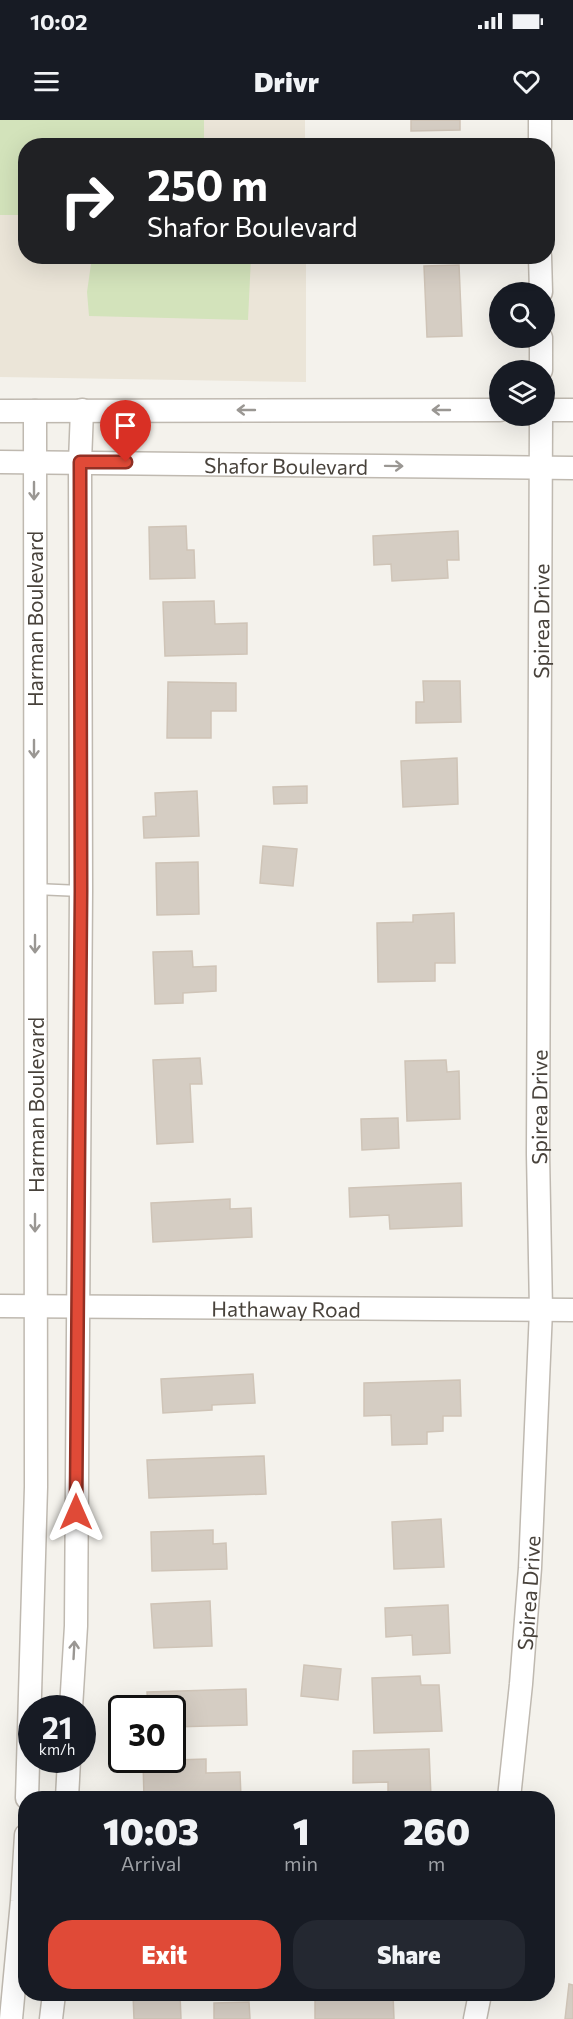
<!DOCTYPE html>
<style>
:root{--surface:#171b24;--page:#242831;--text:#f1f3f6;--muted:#9ea1a6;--accent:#e04a37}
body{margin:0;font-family:Commissioner,sans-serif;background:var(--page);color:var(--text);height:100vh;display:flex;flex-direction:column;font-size:22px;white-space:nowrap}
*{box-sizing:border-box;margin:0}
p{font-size:20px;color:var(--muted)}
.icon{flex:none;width:33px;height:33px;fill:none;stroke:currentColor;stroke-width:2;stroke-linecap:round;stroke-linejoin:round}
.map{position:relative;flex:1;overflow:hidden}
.side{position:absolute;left:18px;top:1671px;width:537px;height:210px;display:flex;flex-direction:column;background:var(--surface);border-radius:24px;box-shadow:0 6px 24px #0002}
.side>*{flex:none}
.guide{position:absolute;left:18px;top:18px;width:537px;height:126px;border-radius:24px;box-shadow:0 6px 24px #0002;background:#202124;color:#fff;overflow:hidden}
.fabs{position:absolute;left:489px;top:162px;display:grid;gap:12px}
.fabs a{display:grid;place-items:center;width:66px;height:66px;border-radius:50%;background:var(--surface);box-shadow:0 6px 24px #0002;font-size:30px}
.speed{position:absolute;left:18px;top:1575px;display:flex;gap:12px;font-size:30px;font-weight:700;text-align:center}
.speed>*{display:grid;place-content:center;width:78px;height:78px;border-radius:50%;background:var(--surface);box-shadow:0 6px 24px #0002;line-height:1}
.speed small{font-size:15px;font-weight:400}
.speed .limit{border:3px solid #111;border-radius:9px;background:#fff;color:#111}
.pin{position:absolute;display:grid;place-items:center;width:51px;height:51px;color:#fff;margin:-62px -26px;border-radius:50% 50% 50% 0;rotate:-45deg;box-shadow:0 0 6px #0007}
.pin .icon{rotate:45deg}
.me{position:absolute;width:66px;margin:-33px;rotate:0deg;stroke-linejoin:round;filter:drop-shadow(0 0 4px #0008)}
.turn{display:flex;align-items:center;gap:21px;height:126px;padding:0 30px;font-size:27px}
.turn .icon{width:78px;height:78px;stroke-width:2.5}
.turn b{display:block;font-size:42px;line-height:51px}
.eta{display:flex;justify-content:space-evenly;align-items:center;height:102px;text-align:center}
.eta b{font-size:36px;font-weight:800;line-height:42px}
.button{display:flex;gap:12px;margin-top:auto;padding:12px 30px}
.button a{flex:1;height:69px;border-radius:24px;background:var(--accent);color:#fff;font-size:24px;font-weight:800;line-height:69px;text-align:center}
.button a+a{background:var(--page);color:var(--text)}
.status{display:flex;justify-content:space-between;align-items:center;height:42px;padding:0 30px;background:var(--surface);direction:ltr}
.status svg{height:16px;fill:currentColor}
header{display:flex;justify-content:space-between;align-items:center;height:78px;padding:0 30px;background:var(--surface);font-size:27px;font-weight:800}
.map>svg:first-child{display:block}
.education{fill:#ebe5d8}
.green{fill:#d3e3bb}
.building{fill:#d5cdc3;stroke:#cfc4b7;stroke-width:1.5}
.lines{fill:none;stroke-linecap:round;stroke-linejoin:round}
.service-casing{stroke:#bfb9b0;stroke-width:13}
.minor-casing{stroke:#bfb9b0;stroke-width:25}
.service{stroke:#fff;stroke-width:10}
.minor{stroke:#fff;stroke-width:22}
.oneway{stroke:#9a9793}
.route-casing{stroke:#923024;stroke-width:15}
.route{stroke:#e04a37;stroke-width:10}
.labels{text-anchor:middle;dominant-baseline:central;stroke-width:4.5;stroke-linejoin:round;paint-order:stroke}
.street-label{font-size:21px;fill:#48423b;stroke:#fff}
</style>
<div class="status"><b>10:02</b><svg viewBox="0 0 49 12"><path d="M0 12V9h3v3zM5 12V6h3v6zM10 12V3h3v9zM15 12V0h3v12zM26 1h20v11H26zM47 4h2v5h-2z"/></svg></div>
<header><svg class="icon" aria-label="menu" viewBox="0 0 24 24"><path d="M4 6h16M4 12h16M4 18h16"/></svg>Drivr<svg class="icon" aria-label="heart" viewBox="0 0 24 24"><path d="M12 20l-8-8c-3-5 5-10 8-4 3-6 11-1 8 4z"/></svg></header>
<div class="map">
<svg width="573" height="1899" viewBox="0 0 573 1899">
<rect width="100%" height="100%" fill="#f4f2ec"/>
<!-- education -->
<path class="education" d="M0 0H305V25L26 26V136L306 137V262L0 257Z"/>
<!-- green -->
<path class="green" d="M0 0H204V25L26 26 25 95H0Z
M92 137H251L248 200 89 196 87 172Z"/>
<!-- building -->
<path class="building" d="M411 0H460V10L411 11Z
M459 145 462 216 427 217 424 146Z
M186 406 187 430H194L195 458 150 459 149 407Z
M458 411 459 440H447L448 458 392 461 391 444 374 445 373 416Z
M214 481 215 504 247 503V534L165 536 163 482Z
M423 561H460L461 602 416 603V582H424Z
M168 562 236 563V591H211V618H167Z
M457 638 458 684 403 687 401 641Z
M307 666V683L274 684 273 667Z
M197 671 199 716 144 718 143 697 156 696 155 673Z
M263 726 297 729 293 766 260 763Z
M198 742 199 794 157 795 156 743Z
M454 793 455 843H435V861L378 862 377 803 413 802V795Z
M192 831 193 847 216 846V871L183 873V883L155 884 153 832Z
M200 938 202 964H190L193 1022 157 1024 153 940Z
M446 940 447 952 459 951 460 999 407 1001 405 941Z
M398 998 399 1028 362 1030 361 999Z
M461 1063 462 1106 390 1109 389 1095 350 1097 349 1068Z
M230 1079V1089L251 1088 252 1117 153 1122 151 1083Z
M253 1254 255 1283 212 1285V1290L163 1293 161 1259Z
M460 1260 461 1296H443V1311L427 1312V1324L392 1325 391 1295 364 1296V1263Z
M264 1336 266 1374 149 1378 147 1340Z
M441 1399 444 1447 394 1449 392 1402Z
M213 1410V1424L226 1423 227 1449 152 1451 151 1412Z
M210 1481 212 1526 154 1528 151 1484Z
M448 1485 450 1533 413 1535 412 1515 386 1517 385 1488Z
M304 1545 341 1549 338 1580 301 1576Z
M420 1556 421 1565H439L442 1611 374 1613 372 1558Z
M246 1569 247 1605 172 1607V1588H148L147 1572Z
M429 1629 431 1677 388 1678V1662L353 1663V1631Z
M206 1639V1653L240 1652 241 1678H144L143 1641Z
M569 1864 573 1865V1899H565Z
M133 1874H180L181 1899H134Z
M356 1874H393L394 1899H315V1876Z
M249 1882 250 1899H214V1883Z"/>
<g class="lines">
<!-- service casing -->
<g class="service-casing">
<path id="service" d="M35 769 81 771"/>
</g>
<!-- minor casing -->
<g class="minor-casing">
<g id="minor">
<path d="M540 0V26"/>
<path d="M540 136 541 172"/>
<path d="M541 218V250"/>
<path d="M544 290H573"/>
<path d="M0 291 500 290"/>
<path id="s1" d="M0 342 573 348"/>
<path id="s2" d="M0 1186 573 1190"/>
<path d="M71 1588 76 1506 81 771 80 342 82 290"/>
<path d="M27 1678 36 1367 35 291"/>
<path d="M67 1678 69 1640"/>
<path id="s3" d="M509 1678 521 1564 530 1448 541 1190 538 1034 541 296"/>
<path d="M11 1899 22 1781 26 1715"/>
<path d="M51 1899 54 1874"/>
<path d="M475 1899 480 1874"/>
</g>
</g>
<!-- service -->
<use href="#service" class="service"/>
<!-- minor -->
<use href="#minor" class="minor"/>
</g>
<!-- one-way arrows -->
<defs><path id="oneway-shaft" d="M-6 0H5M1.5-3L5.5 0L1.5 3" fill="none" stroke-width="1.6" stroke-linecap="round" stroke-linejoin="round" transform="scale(1.5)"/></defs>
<g class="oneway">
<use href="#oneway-shaft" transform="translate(246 290) rotate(180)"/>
<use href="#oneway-shaft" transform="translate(441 290) rotate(180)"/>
<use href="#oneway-shaft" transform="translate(394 346) rotate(1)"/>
<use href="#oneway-shaft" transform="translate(34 371) rotate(90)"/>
<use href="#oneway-shaft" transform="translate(34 629) rotate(90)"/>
<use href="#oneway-shaft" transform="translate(35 824) rotate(90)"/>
<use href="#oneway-shaft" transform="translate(35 1103) rotate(90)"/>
<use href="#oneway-shaft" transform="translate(74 1530) rotate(-87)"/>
</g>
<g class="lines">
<!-- route casing -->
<g class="route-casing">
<path id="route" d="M76 1392 81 771 80 342H126"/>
</g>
<!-- route -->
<use href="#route" class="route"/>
</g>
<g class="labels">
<!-- street labels -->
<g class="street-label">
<text stroke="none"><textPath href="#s1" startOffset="286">Shafor Boulevard</textPath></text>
<text transform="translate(34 499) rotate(-90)">Harman Boulevard</text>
<text stroke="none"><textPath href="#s3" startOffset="1178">Spirea Drive</textPath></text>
<text transform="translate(35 985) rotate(-90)">Harman Boulevard</text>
<text stroke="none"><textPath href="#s3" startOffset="692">Spirea Drive</textPath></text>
<text stroke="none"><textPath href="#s2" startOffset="286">Hathaway Road</textPath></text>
<text stroke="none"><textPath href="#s3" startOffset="206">Spirea Drive</textPath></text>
</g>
</g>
</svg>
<div class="fabs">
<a><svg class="icon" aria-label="search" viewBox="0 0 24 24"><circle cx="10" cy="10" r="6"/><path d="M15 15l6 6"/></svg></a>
<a><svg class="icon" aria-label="layers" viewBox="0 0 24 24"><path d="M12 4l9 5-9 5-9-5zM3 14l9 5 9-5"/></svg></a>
</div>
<div class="speed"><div>21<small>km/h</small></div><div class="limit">30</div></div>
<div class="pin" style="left:126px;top:342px;background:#d93025"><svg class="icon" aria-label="arrive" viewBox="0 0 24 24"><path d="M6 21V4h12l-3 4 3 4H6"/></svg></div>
<svg class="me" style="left:76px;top:1392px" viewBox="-20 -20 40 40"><path d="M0-17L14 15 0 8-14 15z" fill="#e04a37" stroke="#fff" stroke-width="4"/></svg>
<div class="guide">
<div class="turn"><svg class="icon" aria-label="right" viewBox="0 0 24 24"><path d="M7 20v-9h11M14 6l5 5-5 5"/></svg><div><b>250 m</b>Shafor Boulevard</div></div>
</div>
<section class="side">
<div class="eta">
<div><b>10:03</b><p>Arrival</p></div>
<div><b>1</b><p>min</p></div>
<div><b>260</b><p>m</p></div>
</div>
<div class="button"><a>Exit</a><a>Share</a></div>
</section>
</div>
